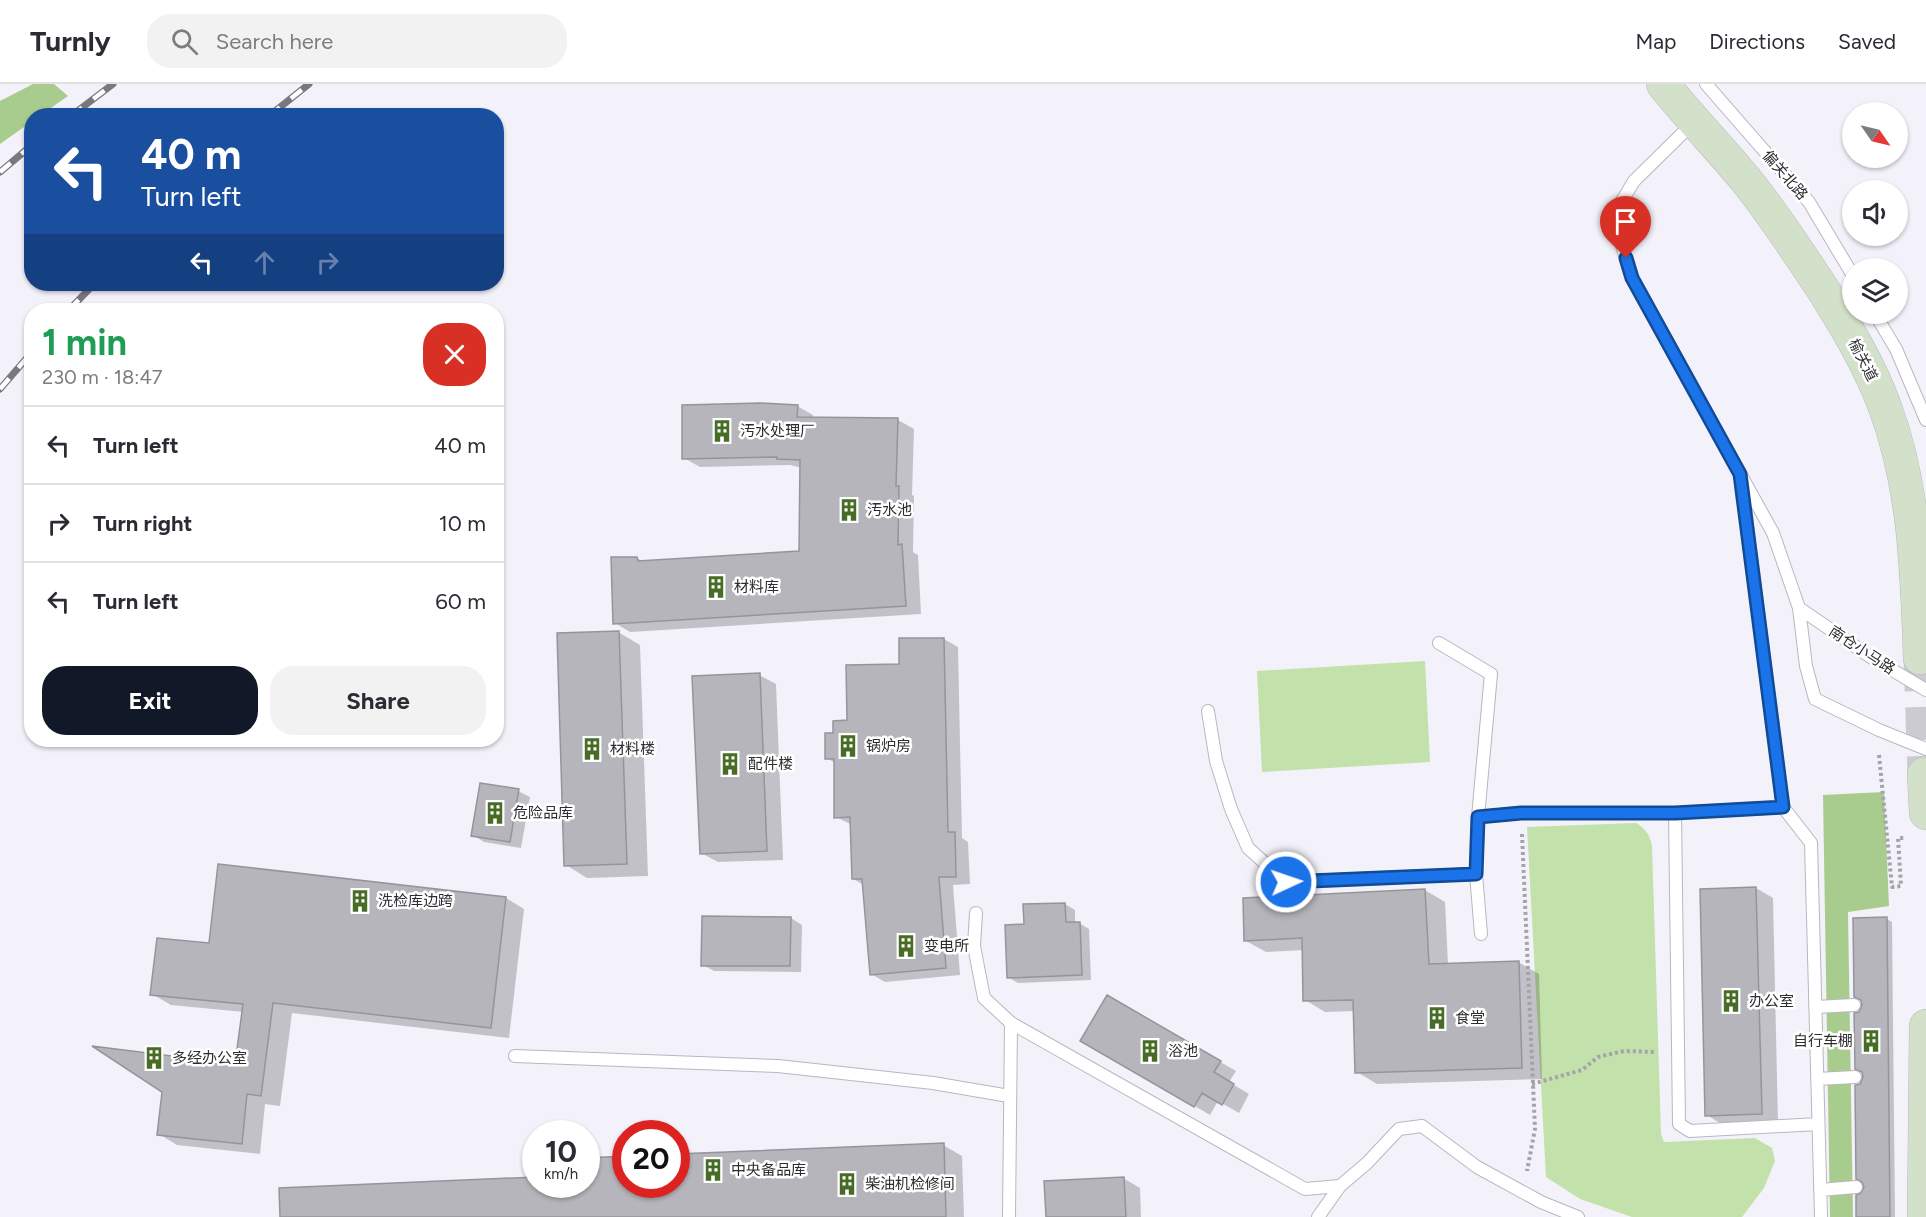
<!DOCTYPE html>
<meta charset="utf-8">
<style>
:root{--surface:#fff;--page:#f2f2f3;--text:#2b2b33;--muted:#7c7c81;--line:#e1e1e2;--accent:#111827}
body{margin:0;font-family:Figtree,"Noto Sans SC",sans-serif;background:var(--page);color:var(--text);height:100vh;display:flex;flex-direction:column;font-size:22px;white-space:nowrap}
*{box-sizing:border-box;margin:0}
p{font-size:20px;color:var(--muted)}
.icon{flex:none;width:33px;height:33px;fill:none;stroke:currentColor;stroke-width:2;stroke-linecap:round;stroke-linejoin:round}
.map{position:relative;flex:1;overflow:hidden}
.sheet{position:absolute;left:24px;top:219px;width:480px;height:444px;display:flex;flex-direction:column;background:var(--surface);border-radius:24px;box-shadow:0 2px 4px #0004}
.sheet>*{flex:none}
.top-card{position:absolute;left:24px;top:24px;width:480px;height:183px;border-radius:24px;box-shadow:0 2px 4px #0004;background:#1a4fa0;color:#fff;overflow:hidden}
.needle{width:39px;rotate:124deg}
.controls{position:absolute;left:1842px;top:18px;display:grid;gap:12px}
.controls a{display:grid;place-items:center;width:66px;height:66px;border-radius:50%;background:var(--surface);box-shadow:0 2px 4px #0004;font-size:30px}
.speed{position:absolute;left:522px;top:1036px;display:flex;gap:12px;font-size:30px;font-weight:700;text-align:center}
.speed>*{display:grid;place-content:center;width:78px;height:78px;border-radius:50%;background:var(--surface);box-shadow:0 2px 4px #0004;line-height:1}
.speed small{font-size:15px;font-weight:400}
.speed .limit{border:9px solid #d22;background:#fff;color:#111}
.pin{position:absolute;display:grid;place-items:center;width:51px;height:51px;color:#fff;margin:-62px -26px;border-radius:50% 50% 50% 0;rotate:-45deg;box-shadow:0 0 6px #0007}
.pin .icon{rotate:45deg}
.me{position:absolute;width:66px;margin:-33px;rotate:87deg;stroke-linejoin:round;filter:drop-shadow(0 0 4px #0008)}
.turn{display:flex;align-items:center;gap:21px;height:126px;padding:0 18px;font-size:27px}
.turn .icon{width:78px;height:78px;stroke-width:2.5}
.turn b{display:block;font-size:42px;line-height:51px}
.lanes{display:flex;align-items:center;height:57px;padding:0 18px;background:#0003;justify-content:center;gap:30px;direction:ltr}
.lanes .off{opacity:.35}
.round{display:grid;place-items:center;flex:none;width:63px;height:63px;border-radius:24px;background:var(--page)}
.overview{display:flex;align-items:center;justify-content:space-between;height:102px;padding:0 18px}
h1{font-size:36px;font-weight:700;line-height:45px;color:#1e9e55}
.primary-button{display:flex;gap:12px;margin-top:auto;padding:12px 18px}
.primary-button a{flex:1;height:69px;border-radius:24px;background:var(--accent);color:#fff;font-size:24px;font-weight:700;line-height:69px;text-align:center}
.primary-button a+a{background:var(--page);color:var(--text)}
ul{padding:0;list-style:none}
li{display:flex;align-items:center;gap:18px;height:78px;padding:0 18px;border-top:2px solid var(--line)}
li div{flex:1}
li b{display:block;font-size:22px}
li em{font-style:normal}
header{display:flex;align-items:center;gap:36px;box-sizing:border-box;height:84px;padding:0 30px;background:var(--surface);border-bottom:2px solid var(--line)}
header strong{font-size:28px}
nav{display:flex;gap:33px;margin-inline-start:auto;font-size:21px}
.search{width:420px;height:54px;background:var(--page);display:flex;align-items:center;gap:15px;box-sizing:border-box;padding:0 21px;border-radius:24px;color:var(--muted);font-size:22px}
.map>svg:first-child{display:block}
.green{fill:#c2e1ab}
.forest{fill:#a8cc8d}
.shadow{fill:#0003}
.building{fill:#b6b5bc;stroke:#95949b;stroke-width:1.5}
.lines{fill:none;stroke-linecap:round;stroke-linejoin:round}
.secondary-tunnel{stroke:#cccbd2;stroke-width:33;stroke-dasharray:33 16;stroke-linecap:butt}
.service-casing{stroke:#b8b7be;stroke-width:14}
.secondary-casing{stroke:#b8b7be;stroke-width:34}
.path{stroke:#a4a3a9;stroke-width:4;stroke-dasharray:3 3;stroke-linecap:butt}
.service{stroke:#fff;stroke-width:12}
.secondary{stroke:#d4e1ca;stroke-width:33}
.rail-casing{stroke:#78787d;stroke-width:7}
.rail{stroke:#fff;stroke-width:4.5;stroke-dasharray:14;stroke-linecap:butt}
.route-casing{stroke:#114b97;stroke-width:15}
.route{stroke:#1a73e8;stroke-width:10}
.labels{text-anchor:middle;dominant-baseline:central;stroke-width:5;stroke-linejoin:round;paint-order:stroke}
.street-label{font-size:15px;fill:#2e2e31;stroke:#fff}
.poi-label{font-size:15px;fill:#2e2e31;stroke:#fff;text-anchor:start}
</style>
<header>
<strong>Turnly</strong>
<div class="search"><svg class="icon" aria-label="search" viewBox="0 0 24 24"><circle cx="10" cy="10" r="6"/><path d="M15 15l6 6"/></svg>Search here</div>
<nav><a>Map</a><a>Directions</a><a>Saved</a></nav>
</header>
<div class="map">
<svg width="1926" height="1133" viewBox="0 0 1926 1133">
<rect width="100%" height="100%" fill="#f3f2fa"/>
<!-- green -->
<path class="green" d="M1425 577 1430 678 1262 688 1257 587Z
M1636 739C1646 745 1649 750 1652 761L1661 1050 1664 1058 1755 1054 1772 1064 1775 1077 1764 1104 1742 1133H1632L1580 1115 1546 1093 1527 743Z"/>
<!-- forest -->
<path class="forest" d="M33 0H54L68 12 41 31 32 32 31 38 0 60V17Z
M1884 708 1889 822 1848 828 1853 1133H1830L1823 711Z"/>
<!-- shadow -->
<path class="shadow" d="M797 322 813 331V334L898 336 914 345 912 411 914 412 913 468 918 471 921 530 630 548 615 539 637 474 644 478 800 468 802 384 790 381 700 383 684 374Z
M618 548 640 561 648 792 587 794 566 781Z
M944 555 958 563 962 754 968 758 970 800 953 801 960 891 885 898 871 890 864 801 853 795 852 741 836 733 835 679 827 674 835 650 901 581Z
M759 591 776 600 783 776 718 778 701 769Z
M518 707 530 713 521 764 484 758 473 751Z
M1756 804 1773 814 1778 1039 1723 1041 1707 1031Z
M1425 806 1445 818 1448 881 1518 878 1539 890 1542 995 1377 1000 1357 988 1355 927 1325 928 1305 916 1304 866 1266 868 1246 857Z
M506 814 524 825 509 954 292 929 280 1022 265 1020 260 1070 177 1061 159 1050 237 982 244 928 171 921 152 910 210 861Z
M1065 820 1075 826V840L1079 839 1089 845 1091 896 1018 899 1008 893 1025 842Z
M791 834 802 841 801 888 714 887 703 881Z
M1887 835 1892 838 1895 1133H1858L1862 1111 1866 1103 1865 993 1860 929Z
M1108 913 1236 987 1229 998 1249 1010 1239 1029 1218 1017 1210 1031 1082 956Z
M943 1061 962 1072 964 1133H281L536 1101H676Z
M1123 1094 1140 1104 1141 1133H1047Z"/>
<!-- building -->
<path class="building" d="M761 319 798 321 797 333 898 334 896 402H899L898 461 902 460 906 522 613 540 611 473H637L638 477 799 467 800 376 777 375V373L682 375V321Z
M619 547 627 780 564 782 557 549Z
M899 554H944L948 748H955L956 793H939L946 884 870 891 862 795H852L850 733 834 734V675H825V649H833V637L847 636 846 581 899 580Z
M760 589 767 767 700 770 692 592Z
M480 699 519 705 510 758 471 752Z
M218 780 506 813 491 944 273 919 261 1012 247 1010 242 1060 157 1051 162 1008 92 962 235 980 243 920 150 911 157 854 209 859Z
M1756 803 1762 1030 1705 1032 1700 805Z
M1425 805 1429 880 1519 877 1522 984 1355 989 1353 916 1303 917 1302 854 1244 857 1243 814Z
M1065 819 1066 838H1080L1082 891 1007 894 1005 841 1024 840 1023 820Z
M702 832 791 833 790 882H701Z
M1887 833 1890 1133H1856V1111L1861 1109 1864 1103 1862 1098 1856 1095 1855 1001 1860 1000 1863 993 1862 988 1855 985 1854 929 1859 928 1862 921 1861 916 1854 913 1853 834Z
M1107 911 1221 977 1214 988 1234 1000 1222 1021 1202 1009 1194 1023 1080 957Z
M944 1059 946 1133H280L279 1104 536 1093V1101H586V1074L626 1072V1101H676V1070Z
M1124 1093 1126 1133H1046L1044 1097Z"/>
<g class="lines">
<!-- secondary-tunnel -->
<path class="secondary-tunnel" d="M1920 574 1924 690"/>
<!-- service casing -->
<g class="service-casing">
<path id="service" d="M1706 0 1809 118 1852 190
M1694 38 1634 97 1613 132 1632 194 1773 449 1799 524 1806 582 1815 615 1879 646 1926 665
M1875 230 1896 265 1926 336
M1741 396 1783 723 1811 759 1821 1133
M1799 524 1872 574 1926 606
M1439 559 1491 590 1478 733 1476 790 1481 850
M1208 627 1216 677 1231 725 1248 764 1286 798 1476 790
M1675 729 1679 1040 1690 1047 1818 1040
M1478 733 1521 729H1675L1783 723
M976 829 974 862 984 914 1011 939 1305 1105 1340 1102 1367 1079 1399 1045 1422 1042 1477 1083 1541 1118 1578 1133
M1815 923 1854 921
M515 972 778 982 933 999 1009 1012
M1817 995 1855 993
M1820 1106 1856 1103
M1009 1133 1011 939
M1318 1133 1340 1102"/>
</g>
<!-- secondary casing -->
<g class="secondary-casing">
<path id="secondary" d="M1663 0C1689 33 1719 63 1746 96 1774 131 1799 169 1824 207 1847 244 1870 282 1885 323 1915 404 1917 489 1920 574
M1924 690 1926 729
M1924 1133 1926 942"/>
</g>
<!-- path -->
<path class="path" d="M1879 671 1892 803 1901 802 1898 754H1905
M1522 750 1535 1045 1527 1087
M1532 1000 1582 986 1598 973 1624 967 1656 968"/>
<!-- service -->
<use href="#service" class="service"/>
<!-- secondary -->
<use href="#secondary" class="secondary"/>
<!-- rail casing -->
<g class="rail-casing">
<path id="rail" d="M71 32 113 0
M269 32 309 0
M0 88 32 61
M69 226 94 200
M0 305 32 268"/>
</g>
<!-- rail -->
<use href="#rail" class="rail"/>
</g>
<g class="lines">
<!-- route casing -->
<g class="route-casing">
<path id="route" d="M1286 798 1476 790 1478 733 1521 729H1675L1783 723 1740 390 1632 194 1626 174"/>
</g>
<!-- route -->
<use href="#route" class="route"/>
</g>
<!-- icons -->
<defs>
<g id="building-bare" transform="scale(1.8)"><path d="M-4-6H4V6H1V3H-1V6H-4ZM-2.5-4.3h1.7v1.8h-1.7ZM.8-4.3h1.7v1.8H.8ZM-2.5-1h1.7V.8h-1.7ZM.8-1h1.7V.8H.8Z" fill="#476c25" stroke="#fff" stroke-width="2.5" paint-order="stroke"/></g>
</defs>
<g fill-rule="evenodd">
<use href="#building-bare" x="722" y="347"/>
<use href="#building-bare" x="849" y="426"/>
<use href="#building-bare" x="716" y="503"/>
<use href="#building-bare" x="848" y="662"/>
<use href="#building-bare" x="592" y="665"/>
<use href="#building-bare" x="730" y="680"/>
<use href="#building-bare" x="495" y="729"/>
<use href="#building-bare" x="360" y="817"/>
<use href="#building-bare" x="906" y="862"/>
<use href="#building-bare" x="1731" y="917"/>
<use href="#building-bare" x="1437" y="934"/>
<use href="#building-bare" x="1871" y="957"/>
<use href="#building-bare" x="1150" y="967"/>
<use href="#building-bare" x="154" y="974"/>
<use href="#building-bare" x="713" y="1086"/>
<use href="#building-bare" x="847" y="1100"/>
</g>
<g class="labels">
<!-- street labels -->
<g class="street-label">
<text transform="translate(1785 91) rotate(49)">偏关北路</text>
<text transform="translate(1863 276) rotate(63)">榆关道</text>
<text transform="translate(1862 566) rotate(33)">南仓小马路</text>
</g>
<!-- poi labels -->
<g class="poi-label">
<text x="740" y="347">汚水处理厂</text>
<text x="867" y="426">汚水池</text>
<text x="734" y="503">材料库</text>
<text x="866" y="662">锅炉房</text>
<text x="610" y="665">材料楼</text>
<text x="748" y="680">配件楼</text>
<text x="513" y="729">危险品库</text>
<text x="378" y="817">洗检库边跨</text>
<text x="924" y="862">变电所</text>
<text x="1749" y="917">办公室</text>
<text x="1455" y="934">食堂</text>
<text x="1853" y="957" text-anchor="end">自行车棚</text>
<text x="1168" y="967">浴池</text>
<text x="172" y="974">多经办公室</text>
<text x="731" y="1086">中央备品库</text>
<text x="865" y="1100">柴油机检修间</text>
</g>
</g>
</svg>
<div class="controls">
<a><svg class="needle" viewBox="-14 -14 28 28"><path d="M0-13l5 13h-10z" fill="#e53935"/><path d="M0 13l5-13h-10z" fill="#7c7c81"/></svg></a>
<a><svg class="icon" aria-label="sound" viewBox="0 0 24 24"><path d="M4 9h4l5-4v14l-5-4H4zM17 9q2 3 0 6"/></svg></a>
<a><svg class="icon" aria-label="layers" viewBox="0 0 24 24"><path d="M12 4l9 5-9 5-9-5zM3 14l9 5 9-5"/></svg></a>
</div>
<div class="speed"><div>10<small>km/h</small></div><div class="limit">20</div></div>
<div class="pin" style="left:1626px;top:174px;background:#d93025"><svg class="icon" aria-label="arrive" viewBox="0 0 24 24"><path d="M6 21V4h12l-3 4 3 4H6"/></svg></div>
<svg class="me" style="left:1286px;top:798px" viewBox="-20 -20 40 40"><circle r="17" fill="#1a73e8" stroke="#fff" stroke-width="3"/><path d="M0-11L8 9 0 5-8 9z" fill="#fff"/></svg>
<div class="top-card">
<div class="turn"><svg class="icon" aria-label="left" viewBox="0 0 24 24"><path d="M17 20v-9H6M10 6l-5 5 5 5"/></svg><div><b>40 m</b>Turn left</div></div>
<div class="lanes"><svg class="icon" aria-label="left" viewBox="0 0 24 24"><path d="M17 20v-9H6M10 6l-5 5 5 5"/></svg><svg class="icon off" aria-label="ahead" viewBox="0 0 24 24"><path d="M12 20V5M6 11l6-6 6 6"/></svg><svg class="icon off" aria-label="right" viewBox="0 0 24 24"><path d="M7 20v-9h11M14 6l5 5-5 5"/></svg></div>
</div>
<section class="sheet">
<div class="overview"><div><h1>1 min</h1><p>230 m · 18:47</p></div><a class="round" style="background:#d93025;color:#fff"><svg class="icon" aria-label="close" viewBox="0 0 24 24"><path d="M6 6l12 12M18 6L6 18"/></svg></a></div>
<ul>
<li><svg class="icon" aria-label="left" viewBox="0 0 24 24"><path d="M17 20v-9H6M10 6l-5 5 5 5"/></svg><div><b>Turn left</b></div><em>40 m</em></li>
<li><svg class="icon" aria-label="right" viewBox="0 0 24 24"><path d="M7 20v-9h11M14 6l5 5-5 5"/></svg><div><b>Turn right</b></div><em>10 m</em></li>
<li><svg class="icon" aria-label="left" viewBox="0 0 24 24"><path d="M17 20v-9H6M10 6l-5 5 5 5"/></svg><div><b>Turn left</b></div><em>60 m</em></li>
</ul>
<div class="primary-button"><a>Exit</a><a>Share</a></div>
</section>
</div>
